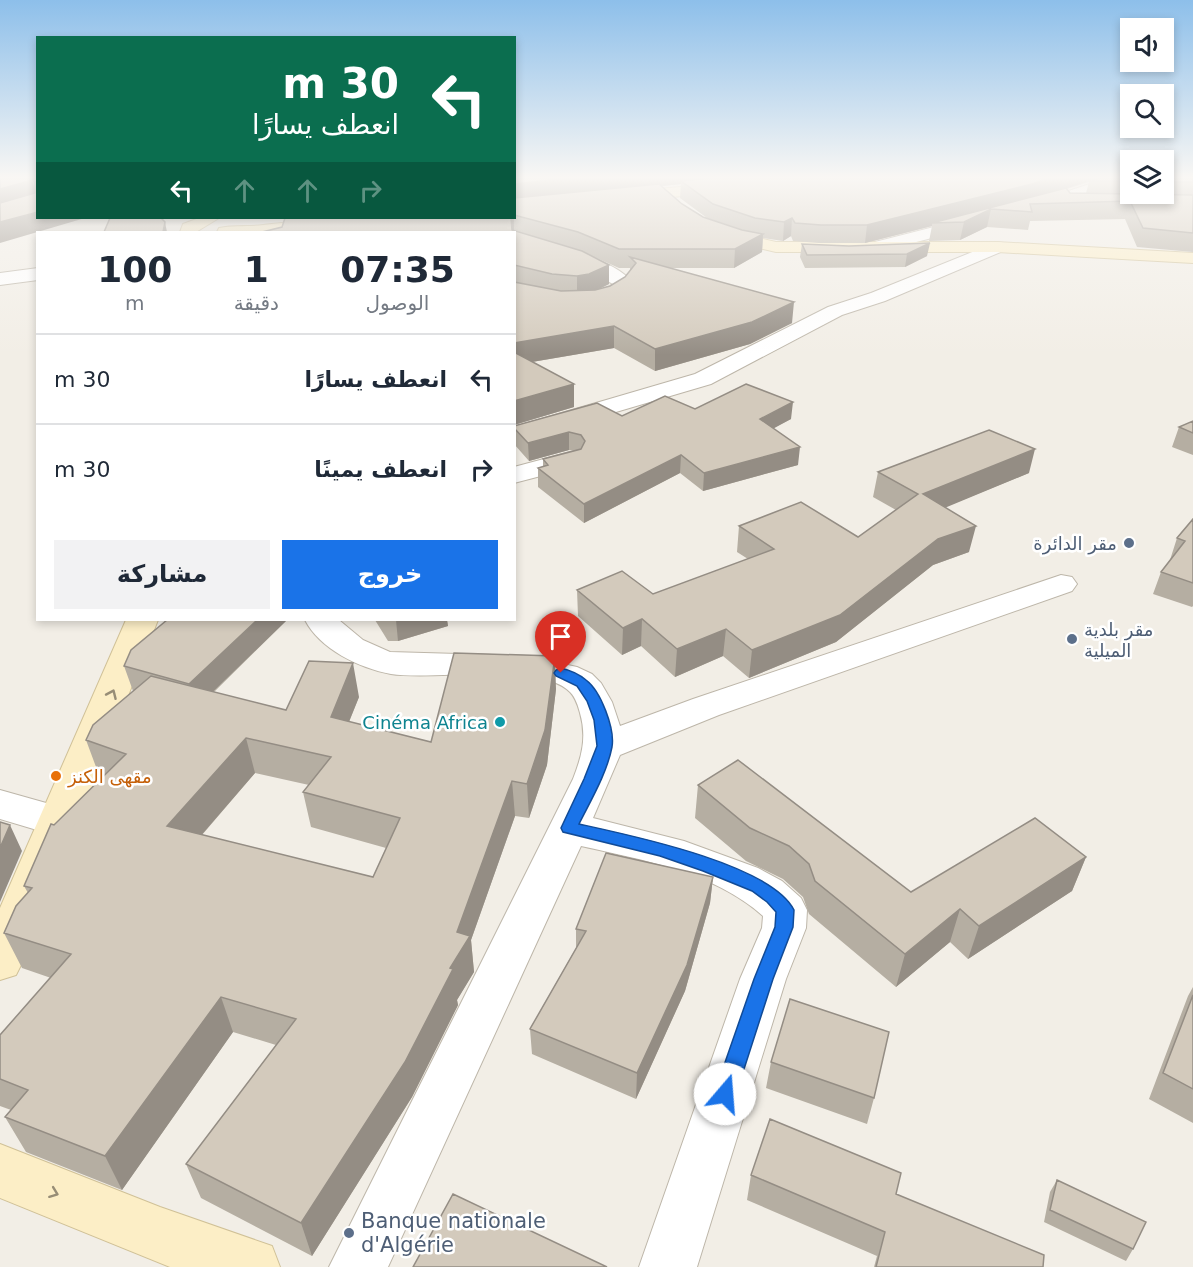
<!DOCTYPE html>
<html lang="ar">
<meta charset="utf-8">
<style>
:root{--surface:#fff;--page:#f2f2f3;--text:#1f2937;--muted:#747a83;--line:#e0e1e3;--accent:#1a73e8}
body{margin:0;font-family:"DejaVu Sans",Vazirmatn,sans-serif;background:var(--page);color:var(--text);direction:rtl;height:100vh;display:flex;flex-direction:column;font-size:22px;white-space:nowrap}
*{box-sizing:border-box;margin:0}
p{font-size:20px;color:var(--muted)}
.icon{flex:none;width:33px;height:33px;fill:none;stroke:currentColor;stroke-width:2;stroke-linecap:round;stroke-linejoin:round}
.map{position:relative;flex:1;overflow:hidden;direction:ltr}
.panel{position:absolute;left:36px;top:231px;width:480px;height:390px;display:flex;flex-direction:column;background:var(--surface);border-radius:0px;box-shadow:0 3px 9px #0003;direction:rtl}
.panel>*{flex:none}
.top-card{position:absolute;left:36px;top:36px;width:480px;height:183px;border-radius:0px;box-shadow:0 3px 9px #0003;direction:rtl;background:#0b6e4f;color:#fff;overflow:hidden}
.buttons{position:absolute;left:1120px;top:18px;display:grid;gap:12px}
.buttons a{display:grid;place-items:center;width:54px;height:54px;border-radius:0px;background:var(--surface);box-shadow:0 3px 9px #0003;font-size:30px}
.pin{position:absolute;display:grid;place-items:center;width:51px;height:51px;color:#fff;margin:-62px -26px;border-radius:50% 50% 50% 0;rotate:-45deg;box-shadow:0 0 6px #0007}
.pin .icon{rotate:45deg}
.me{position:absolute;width:66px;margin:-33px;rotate:18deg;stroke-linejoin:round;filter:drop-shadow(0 0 4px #0008)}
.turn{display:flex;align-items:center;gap:21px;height:126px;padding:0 18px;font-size:27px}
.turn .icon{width:78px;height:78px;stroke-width:2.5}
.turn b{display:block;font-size:42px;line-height:51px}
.lanes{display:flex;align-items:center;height:57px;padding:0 18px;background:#0003;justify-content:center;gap:30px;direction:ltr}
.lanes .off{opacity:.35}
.eta{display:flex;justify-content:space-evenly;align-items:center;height:102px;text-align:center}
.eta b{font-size:36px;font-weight:700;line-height:42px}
.action{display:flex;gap:12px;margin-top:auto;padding:12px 18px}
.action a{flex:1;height:69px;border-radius:0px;background:var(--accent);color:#fff;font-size:24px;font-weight:700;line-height:69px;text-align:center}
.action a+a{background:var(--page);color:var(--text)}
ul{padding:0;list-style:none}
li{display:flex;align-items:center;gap:18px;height:90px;padding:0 18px;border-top:2px solid var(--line)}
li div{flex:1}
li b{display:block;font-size:22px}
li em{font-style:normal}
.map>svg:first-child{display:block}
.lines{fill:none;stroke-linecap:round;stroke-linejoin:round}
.minor-casing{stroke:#bdb6a9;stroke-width:2}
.tertiary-casing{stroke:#bdb6a9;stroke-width:2}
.secondary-casing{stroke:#d0c197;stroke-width:2}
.minor{fill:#fff;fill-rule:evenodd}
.tertiary{fill:#fff;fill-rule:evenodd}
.secondary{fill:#fceec6;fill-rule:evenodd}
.wall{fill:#b5aea2;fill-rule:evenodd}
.shaded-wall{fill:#948d84}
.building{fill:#d3cabc;stroke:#948d84;stroke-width:1.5;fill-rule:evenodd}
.oneway{stroke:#978d76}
.route{fill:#1a73e8;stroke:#114b97;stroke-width:1.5}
.service-dot{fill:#5c6f8a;stroke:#fff;stroke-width:2}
.culture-dot{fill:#0f9aa8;stroke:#fff;stroke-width:2}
.food-dot{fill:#e8710a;stroke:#fff;stroke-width:2}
.labels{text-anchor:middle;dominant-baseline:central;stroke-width:5;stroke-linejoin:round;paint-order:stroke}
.service-label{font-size:18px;fill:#4e5e75;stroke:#fff;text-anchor:end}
.culture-label{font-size:18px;fill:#0d838f;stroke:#fff;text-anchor:end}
.food-label{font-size:18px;fill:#c56008;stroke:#fff;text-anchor:start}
.near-service-label{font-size:21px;fill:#4e5e75;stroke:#fff;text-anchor:start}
</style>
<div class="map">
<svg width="1193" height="1267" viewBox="0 0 1193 1267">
<rect width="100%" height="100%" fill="#f2eee6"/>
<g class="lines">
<!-- minor casing -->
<g class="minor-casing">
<path id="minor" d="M1111 177H1131V181L1044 209H1032L1030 206 1032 203Z
M973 217 981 222 979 226 873 253 867 252 864 248 867 244Z
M514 235C544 242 615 258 633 283 609 322 551 311 514 299V287C547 295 584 309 613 284L583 268 514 246Z
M997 242 1003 243 1006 247 1003 251 885 301 842 315 711 384 514 442V427L695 374 828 307 871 293Z
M38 268V280L0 285V273Z
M570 452 579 454 583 460 579 466 514 483V467Z
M1061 575 1072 577 1077 584 1072 591 719 715 620 755 593 818 684 841 758 868 782 881 801 898 807 910 806 928 786 979 697 1267H639L740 979 762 928 763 916C714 872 643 860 581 846L388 1267H329L573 779C582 756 587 737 580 713 578 706 576 698 570 692 539 661 434 681 391 674 359 668 320 649 305 620H339L363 640 390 652 526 656 577 667 592 674 601 683 612 702 620 726 693 699Z"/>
</g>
<!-- tertiary casing -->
<g class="tertiary-casing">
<path id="tertiary" d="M0 790 71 810 77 821 71 832 57 836 0 819Z"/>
</g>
<!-- secondary casing -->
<g class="secondary-casing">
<path id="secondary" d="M725 183 733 188 730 191 624 202 616 197 624 192Z
M199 218H219L196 232H180L183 224Z
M326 219 334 224 332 228 279 232H217L219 228C234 225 248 227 263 225 284 223 304 220 326 219Z
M720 229 776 242H997L1193 253V263L997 252H776L714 238 711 234 714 230Z
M126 620H158L23 961 16 975 0 980V908Z
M0 1144 160 1207 272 1246 280 1267H170L0 1198Z"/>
</g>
<!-- minor -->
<use href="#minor" class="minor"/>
<!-- tertiary -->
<use href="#tertiary" class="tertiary"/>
<!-- secondary -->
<use href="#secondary" class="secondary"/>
</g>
<!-- wall -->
<path class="wall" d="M514 177H1131V194H1164V177H1193V252L1137 247 1125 219 1030 221 1028 230 987 227 960 240 929 241 932 226 865 243H819L793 241 791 236 783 241 763 238 762 252 734 268H670L792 323 750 344 655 371 614 348 532 362 574 407 514 425V232L282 227 285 218H514ZM1089 182 1086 193H1070L1067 189ZM681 184 680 198 707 218 703 217 682 204 661 186ZM592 256 619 268H630V271L625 277 610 286 599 289 609 284V265Z
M802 244 927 256 905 267 805 268 800 257Z
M695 409 791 419 773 428 798 465 703 491 680 473 584 523 538 487V468L543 467V459L574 451 569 450 529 461 514 444V426Z
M1193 421V455L1172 447 1179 427Z
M878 472 1029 473 945 507 969 552 933 565 836 642 749 678 723 656 675 677 641 646 622 655 578 616 577 590 653 594 748 559 737 552 739 526 858 537 896 510 873 497Z
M1193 519V606L1192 607 1153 594 1161 572 1170 560 1177 538Z
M375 620H447L448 626 398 641H388Z
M286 621 214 692 286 710 359 697 349 722 431 742 556 689 547 765 529 818 515 816 471 940 474 972 457 1000 458 1005 412 1097 312 1256 201 1198 186 1164 276 1045 233 1032 122 1190 26 1152 5 1117 11 1110 0 1106V1035L51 978 22 968 4 933 28 893 24 886 54 825 103 776 99 775 86 740 133 691 124 666ZM255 773 309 785 303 792 311 827 386 848 373 877 202 835Z
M698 785 911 892 1086 857 1072 891 968 959 950 942 896 987 809 914 803 897 783 879 746 861 695 818Z
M713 877 710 903 685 991 636 1099 532 1054 530 1029 576 948V929Z
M1193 987V1123L1149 1099 1188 996Z
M771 1062 874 1098 867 1124 766 1088Z
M751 1175 896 1194 1043 1267H874L877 1256 747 1200Z
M1057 1180 1133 1249 1126 1261 1044 1222 1050 1192Z"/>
<!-- shaded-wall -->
<path class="shaded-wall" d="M581 177H747L681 181V184L514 201V184Z
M1054 177H1101L1028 201 991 209 987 227 960 240 964 222 932 223V226L865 243 867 225Z
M32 180 37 197 0 208V189Z
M38 212V218H85L0 243V222Z
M511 218H514V232H512Z
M792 218 791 236 783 241 784 222Z
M165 222 167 232H163Z
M763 234 762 252 734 268 735 249Z
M930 243 927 256 905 267 907 254Z
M609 265V284L589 294 577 296V276Z
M794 302 792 323 750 344 655 371V349Z
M614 326V348L514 365V343Z
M574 384V407L514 425V401Z
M793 402 791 419 758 437 760 419Z
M569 432V450L529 461 528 443Z
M800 447 798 465 703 491 704 473Z
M1035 449 1029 473 918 519 923 494Z
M681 455 680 473 584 523V504Z
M976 526 969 552 933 565 836 642 749 678 752 650 938 539Z
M642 619 641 646 622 655 623 628Z
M257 620H286V621L196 708 189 684Z
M396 620H447L448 626 398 641Z
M726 629 723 656 675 677 677 649Z
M555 656 556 689 547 765 529 818 527 784Z
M353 663 359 697 337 751 331 717Z
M246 738 255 773 179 861 167 826Z
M512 781 515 816 471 940 474 972 457 1000 458 1005 412 1097 312 1256 301 1223 450 968 457 932Z
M10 825 22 851 0 902V848Z
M1086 857 1072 891 968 959 979 926Z
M713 877 710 903 685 991 636 1099 637 1073Z
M960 909 950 942 896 987 905 954Z
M221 997 233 1032 122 1190 105 1156Z"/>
<!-- building -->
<path class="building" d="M1 177H38V212L0 222V203L35 193V182L32 180 0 189V178Z
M514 177H581L514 184Z
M718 177H1054L1032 184 867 225H821L795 223 792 218 784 222 755 218 713 204 681 181Z
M1101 177H1131V181H1089Z
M1164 177H1193V182H1164Z
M659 184 682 204 703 217 742 230 763 234 735 249H619L578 232 514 215V198Z
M1066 188 1070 193 1193 195V233L1143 228 1130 201 1030 204 1032 212 991 209 964 222 932 223Z
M110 218H161L165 222 163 232H104Z
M285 218H511L512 230 582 251 609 265 589 274 577 276 552 274 514 265V232H262L282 227Z
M930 243 907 254 807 255 802 244 849 246Z
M630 257 794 302 752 322 655 349 614 326 514 343V282L561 291 595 290 610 286 625 277 636 263Z
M514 352 574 384 514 401Z
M746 384 793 402 760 419 800 447 704 473 681 455 584 504 538 468 548 465 543 459 581 449 585 441 581 435 569 432 528 443 514 428V426L597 403 622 416 665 396 695 409Z
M1193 421V433L1179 427Z
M989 430 1035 449 923 494 976 526 938 539 840 615 752 650 726 629 677 649 642 619 623 628 577 590 622 571 653 594 774 549 739 526 801 502 858 537 918 494 878 472Z
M1193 519V583L1161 572 1185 541 1177 538Z
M167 620H257L189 684 124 666 131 650Z
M454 653 555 656 545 730 527 784 512 781 457 932 470 936 450 968 453 969 405 1062 301 1223 186 1164 296 1019 221 997 105 1156 5 1117 28 1090 0 1079V1035L71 954 4 933 16 906 32 888 24 886 51 824 54 825 126 754 86 740 93 725 151 676 286 710 309 661 353 663 331 717 431 742ZM246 738 331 757 303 792 400 818 373 877 167 826Z
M738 760 911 892 1035 818 1086 857 979 926 960 909 905 954 815 881 809 864 789 846 750 828 698 785Z
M0 822 10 825 0 848Z
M606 853 713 877 687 965 637 1073 530 1029 586 931 576 929Z
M1193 995V1089L1163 1073Z
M790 999 889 1032 874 1098 771 1062Z
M770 1119 901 1173 896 1194 1044 1255 1043 1267H876L885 1232 751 1175Z
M1057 1180 1146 1222 1133 1249 1050 1210Z
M453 1194 607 1267H413Z"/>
<!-- one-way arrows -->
<defs><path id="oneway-chevron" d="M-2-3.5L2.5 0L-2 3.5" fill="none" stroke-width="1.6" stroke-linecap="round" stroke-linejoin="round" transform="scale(1.5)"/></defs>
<g class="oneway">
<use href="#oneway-chevron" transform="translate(112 694) rotate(-66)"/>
<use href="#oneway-chevron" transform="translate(54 1193) rotate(21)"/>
</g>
<!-- sky -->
<linearGradient id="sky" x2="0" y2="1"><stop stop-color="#8dbfea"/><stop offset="0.5" stop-color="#f9f7f4"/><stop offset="1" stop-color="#f9f7f4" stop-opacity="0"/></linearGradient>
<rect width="1193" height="355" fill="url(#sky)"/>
<!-- route -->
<path class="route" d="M561 668C569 670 580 675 586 680 601 691 615 729 612 747 607 773 591 800 579 824 629 835 771 864 794 910L793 927 773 979 736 1094 732 1101 725 1104 717 1101 714 1094 754 979 775 927 776 912 767 902 752 891 703 871 660 856 563 832 561 828 584 779 597 746 594 720 587 701 577 686 556 676 554 673 556 670Z"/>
<!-- markers -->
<g class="service-dot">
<circle cx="1129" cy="543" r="6"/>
<circle cx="1072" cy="639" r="6"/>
<circle cx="349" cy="1233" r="6"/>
</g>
<circle class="culture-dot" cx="500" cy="722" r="6"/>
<circle class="food-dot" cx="56" cy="776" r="6"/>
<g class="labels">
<!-- service labels -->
<g class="service-label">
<text x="1117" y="543">مقر الدائرة</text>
<text x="1084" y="629" text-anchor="start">مقر بلدية<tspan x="1084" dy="21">الميلية</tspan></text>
</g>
<!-- culture labels -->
<g class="culture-label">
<text x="488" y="722">Cinéma Africa</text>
</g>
<!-- food labels -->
<g class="food-label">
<text x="68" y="776">مقهى الكنز</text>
</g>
<!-- near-service labels -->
<g class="near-service-label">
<text x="361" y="1221">Banque nationale<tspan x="361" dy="24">d'Algérie</tspan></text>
</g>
</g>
</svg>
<div class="buttons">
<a><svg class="icon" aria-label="sound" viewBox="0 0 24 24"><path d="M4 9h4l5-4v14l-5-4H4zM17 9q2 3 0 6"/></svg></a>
<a><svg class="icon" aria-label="search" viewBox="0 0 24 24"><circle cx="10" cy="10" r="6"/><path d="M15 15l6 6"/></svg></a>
<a><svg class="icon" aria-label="layers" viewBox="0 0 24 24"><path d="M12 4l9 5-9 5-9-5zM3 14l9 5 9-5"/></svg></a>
</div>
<div class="pin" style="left:561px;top:673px;background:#d93025"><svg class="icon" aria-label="arrive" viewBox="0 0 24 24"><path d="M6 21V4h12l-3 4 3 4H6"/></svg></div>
<svg class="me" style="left:725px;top:1094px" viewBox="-20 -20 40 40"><circle r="19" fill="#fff"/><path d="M0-13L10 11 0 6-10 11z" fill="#1a73e8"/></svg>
<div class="top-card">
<div class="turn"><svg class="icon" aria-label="left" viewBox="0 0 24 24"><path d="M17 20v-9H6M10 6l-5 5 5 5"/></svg><div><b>30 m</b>انعطف يسارًا</div></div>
<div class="lanes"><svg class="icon" aria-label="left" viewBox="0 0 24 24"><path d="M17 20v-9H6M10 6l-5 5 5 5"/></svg><svg class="icon off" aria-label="ahead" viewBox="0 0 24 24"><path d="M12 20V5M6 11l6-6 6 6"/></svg><svg class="icon off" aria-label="ahead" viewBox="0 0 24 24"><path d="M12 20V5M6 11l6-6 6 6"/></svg><svg class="icon off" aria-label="right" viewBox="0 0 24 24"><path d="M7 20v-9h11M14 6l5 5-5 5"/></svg></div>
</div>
<section class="panel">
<div class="eta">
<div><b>07:35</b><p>الوصول</p></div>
<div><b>1</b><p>دقيقة</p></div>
<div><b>100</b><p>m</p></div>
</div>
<ul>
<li><svg class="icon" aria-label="left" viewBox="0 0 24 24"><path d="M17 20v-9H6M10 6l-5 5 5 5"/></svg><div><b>انعطف يسارًا</b></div><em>30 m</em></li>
<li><svg class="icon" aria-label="right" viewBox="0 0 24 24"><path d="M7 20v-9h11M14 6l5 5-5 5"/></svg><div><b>انعطف يمينًا</b></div><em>30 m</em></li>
</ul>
<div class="action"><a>خروج</a><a>مشاركة</a></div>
</section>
</div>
